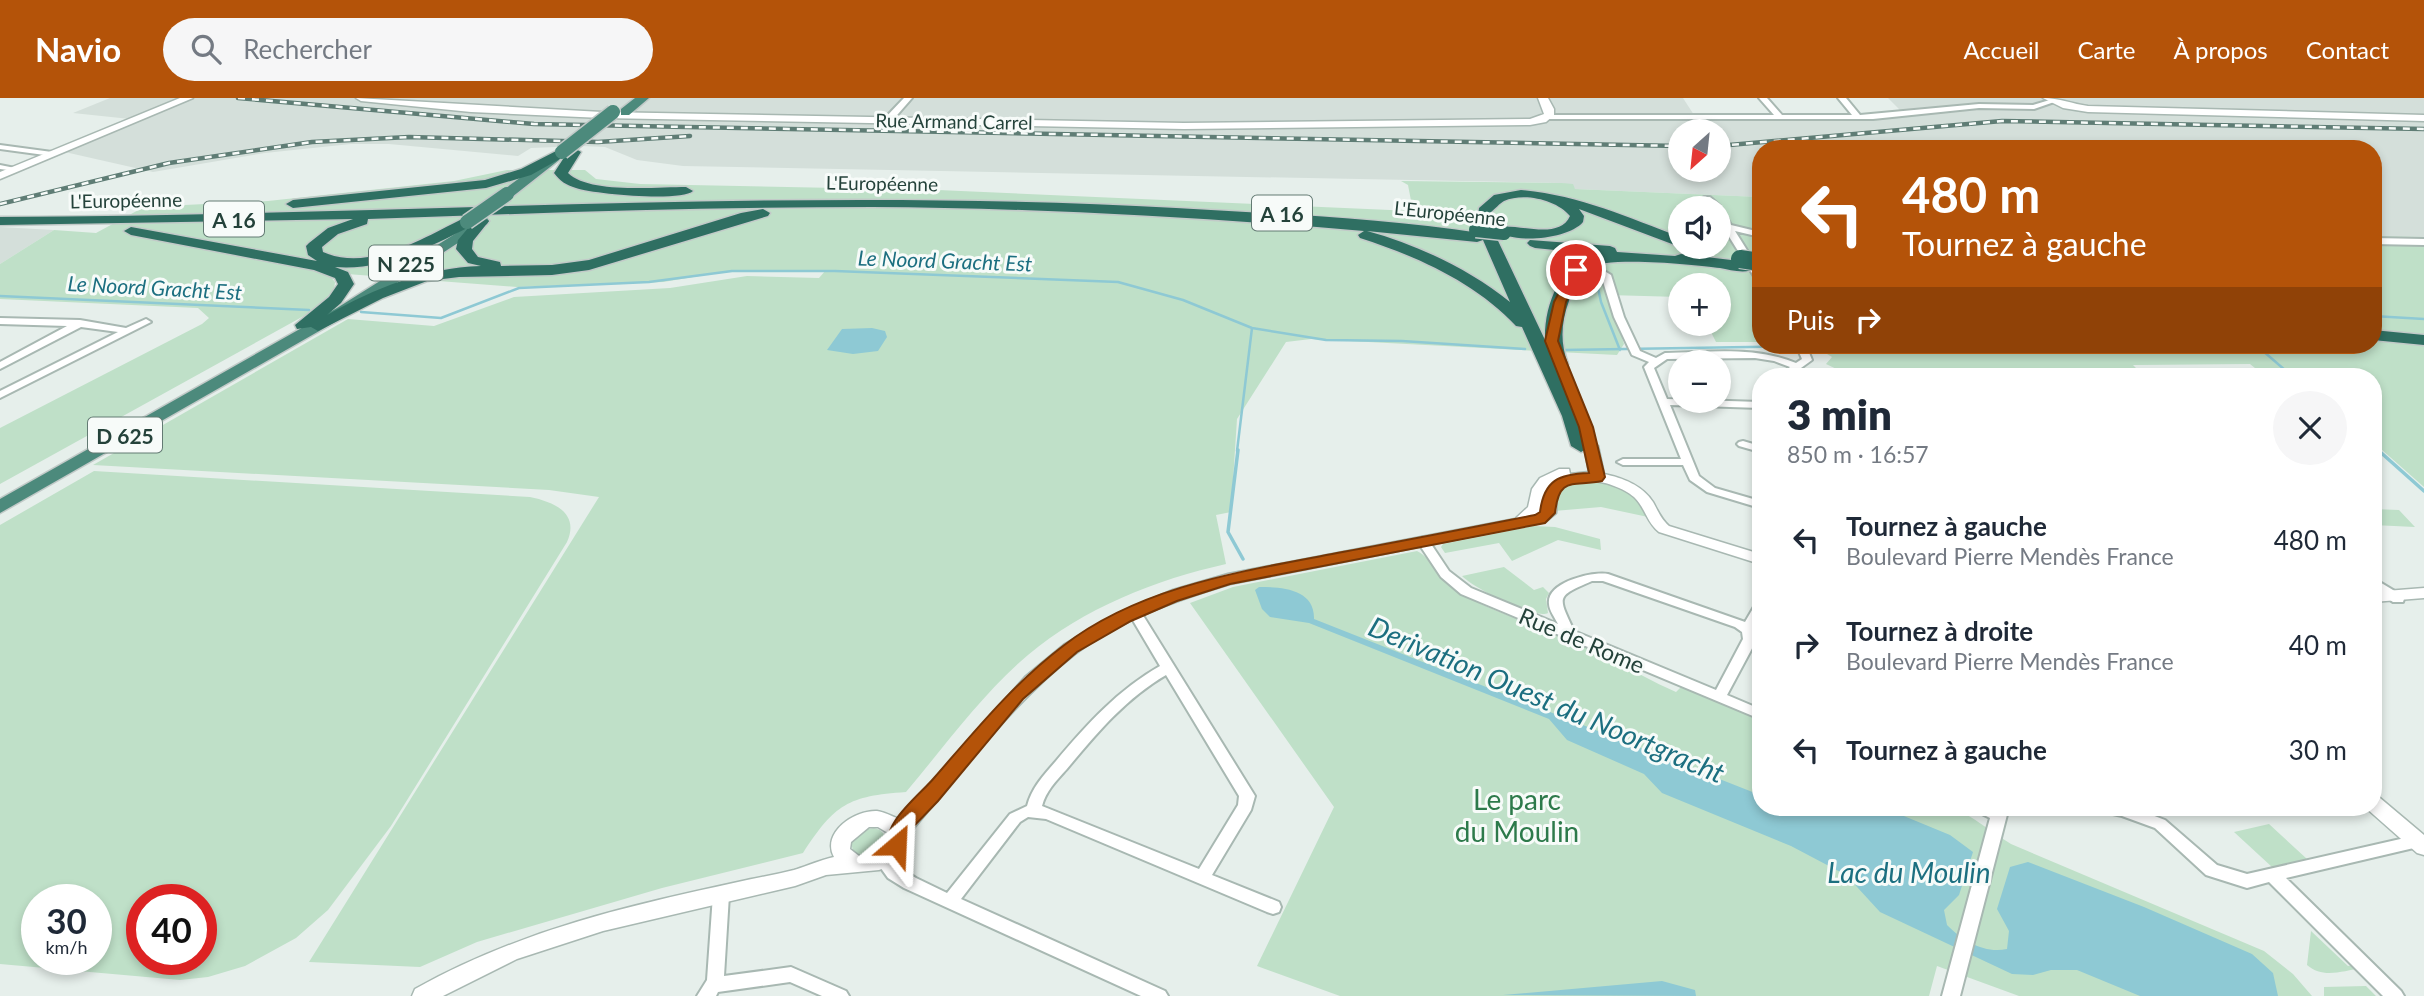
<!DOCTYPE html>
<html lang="fr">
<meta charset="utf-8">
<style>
:root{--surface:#fff;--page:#f6f6f7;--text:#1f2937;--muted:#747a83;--accent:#b45309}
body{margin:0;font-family:Lato,sans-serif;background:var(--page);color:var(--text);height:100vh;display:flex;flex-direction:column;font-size:26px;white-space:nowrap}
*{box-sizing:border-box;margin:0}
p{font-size:23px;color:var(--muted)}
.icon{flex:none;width:38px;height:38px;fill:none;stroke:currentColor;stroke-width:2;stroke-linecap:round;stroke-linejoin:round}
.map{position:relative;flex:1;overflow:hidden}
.sheet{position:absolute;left:1752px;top:270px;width:630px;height:448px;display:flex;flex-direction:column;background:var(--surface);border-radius:28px;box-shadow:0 4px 10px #0003}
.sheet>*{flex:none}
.guide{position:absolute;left:1752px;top:42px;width:630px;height:214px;border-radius:28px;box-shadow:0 4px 10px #0003;background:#b45309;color:#fff;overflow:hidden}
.needle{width:46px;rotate:207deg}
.fabs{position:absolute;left:1668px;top:21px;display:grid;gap:14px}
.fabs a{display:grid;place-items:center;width:63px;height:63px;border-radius:50%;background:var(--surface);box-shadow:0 4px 10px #0003;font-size:35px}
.speed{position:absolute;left:21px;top:786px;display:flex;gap:14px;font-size:35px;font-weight:700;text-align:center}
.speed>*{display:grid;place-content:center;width:91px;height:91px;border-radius:50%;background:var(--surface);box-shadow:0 4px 10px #0003;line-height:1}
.speed small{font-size:18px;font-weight:400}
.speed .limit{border:10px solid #d22;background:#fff;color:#111}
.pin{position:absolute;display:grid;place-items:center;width:60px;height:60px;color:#fff;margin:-30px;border:4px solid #fff;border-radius:50%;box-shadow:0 2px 7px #0007}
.me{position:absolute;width:77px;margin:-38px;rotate:26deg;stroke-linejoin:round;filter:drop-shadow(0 0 5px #0008)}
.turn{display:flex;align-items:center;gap:24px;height:147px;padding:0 35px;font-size:32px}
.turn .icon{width:91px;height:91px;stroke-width:2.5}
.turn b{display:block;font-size:49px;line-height:60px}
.then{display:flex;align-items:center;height:66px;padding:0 35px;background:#0003;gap:14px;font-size:26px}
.round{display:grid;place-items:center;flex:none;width:74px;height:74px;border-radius:37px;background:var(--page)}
.overview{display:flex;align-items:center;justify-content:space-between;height:119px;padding:0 35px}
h1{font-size:42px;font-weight:800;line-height:52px}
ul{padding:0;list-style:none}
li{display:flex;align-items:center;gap:21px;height:105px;padding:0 35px}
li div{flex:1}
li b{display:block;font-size:26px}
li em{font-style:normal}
header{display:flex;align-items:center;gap:42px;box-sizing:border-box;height:98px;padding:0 35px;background:var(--accent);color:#fff}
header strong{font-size:33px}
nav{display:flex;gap:38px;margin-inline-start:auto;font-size:24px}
.search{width:490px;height:63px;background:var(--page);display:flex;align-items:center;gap:18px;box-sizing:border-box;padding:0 24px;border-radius:38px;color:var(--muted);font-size:26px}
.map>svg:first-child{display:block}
.built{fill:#d4dfda;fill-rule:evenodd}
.green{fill:#bfe0c8;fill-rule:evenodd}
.water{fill:#8ec9d4}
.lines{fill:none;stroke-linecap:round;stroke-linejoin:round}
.stream-far1{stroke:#8ec9d4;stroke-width:2.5}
.stream{stroke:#8ec9d4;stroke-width:3.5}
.minor-casing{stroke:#a8b8b2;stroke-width:4}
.tertiary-casing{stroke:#a8b8b2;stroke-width:3}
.trunk-casing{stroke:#c2cac8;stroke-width:3}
.motorway-casing{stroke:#c2cac8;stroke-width:3}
.minor{fill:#fff;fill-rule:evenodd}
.tertiary{fill:#fff;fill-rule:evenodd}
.trunk{fill:#4c8a7c;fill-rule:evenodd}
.motorway{fill:#2f6f62;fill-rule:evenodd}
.rail-casing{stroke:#5f7d75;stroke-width:4.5}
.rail{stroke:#f7fbf9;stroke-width:2.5;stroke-dasharray:7;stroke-linecap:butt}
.trunk-bridge-casing{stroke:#c2cac8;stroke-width:17;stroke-linecap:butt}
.motorway-bridge-far1-casing{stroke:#c2cac8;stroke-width:17;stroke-linecap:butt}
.motorway-bridge-casing{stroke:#c2cac8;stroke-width:20;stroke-linecap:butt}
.trunk-bridge{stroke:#4c8a7c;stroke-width:14}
.motorway-bridge-far1{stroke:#2f6f62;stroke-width:14}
.motorway-bridge{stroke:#2f6f62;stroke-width:18}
.route{fill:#b45309;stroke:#753606;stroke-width:2}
.labels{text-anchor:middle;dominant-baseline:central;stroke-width:6;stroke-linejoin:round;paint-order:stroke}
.far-street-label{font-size:19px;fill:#24423a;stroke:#f7fbf9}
.shield{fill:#f7fbf9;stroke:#637a73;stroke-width:2}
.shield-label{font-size:21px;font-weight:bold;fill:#24423a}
.far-water-label{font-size:21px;font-style:italic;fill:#1c6f80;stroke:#f7fbf9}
.street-label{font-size:23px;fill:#24423a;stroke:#f7fbf9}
.near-water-label{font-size:28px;font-style:italic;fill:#1c6f80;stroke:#f7fbf9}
.near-park-label{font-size:28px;fill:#2d7a4b;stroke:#f7fbf9}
</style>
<header>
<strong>Navio</strong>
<div class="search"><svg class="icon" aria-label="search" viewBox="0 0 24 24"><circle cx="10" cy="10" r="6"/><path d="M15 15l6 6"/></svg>Rechercher</div>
<nav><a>Accueil</a><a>Carte</a><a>À propos</a><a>Contact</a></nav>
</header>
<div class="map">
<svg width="2424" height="898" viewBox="0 0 2424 898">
<rect width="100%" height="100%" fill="#e6efeb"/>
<!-- built -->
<path class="built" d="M110 0H1683L1694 17H1867L1901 13 1888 0H2424V139L2373 138V51H1760V99L1575 91 1562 85 683 68 637 62 605 49 582 48 531 50 518 58 389 46H351L265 55 153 74 56 52 130 21 73 15ZM1680 33H1718V72H1680Z
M0 129 54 132 0 166Z"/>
<!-- green -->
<path class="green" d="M507 72H585L596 81 640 86 938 92 1413 113 1408 87 1401 83 1562 85 1573 86 1575 91 1760 99V244H1716L1707 226H1718V187H1680V199L1608 197 1624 246 1617 257 1311 241 1286 244 1237 321 1231 414 1216 417 1226 466C1155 482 1084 510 1028 557 983 595 944 649 906 694 848 698 835 706 803 755L662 790 477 844 420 869 309 864 599 399 549 392 93 367 348 221 434 228 514 199 670 190 747 178 819 180 826 172H736L663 184 517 189 321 174 330 178 335 184C334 200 323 206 311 214L0 386V330L202 226 209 220 198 210 0 201V166L54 132 96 135 144 109 268 103 454 83ZM1680 110H1718V149H1680Z
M2373 138 2424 139V389L2373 344V278H2265L2250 266 2133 267 2144 278H1844L1845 275 1826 266 1832 259 1812 247H2373Z
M94 373 530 399C554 404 580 415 567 444L391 728 328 812 296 840 245 868 208 879 180 882 0 866V427ZM37 802H96V861H37ZM142 802H201V861H142Z
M1598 381 1634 395 1648 419 1601 409 1554 413 1557 390 1577 382Z
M2373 411 2399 412 2415 429 2373 427Z
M1533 428 1555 429 1600 441 1601 452 1558 442 1512 463 1499 445 1445 455 1441 449 1443 446Z
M1417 453C1434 461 1440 484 1458 494 1505 522 1563 532 1610 560 1632 572 1653 584 1676 594L1682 588 1760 621V709H1952C1973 718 1991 734 2011 746L2264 853 2293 876 2312 898H2019L1937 868 1929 898H1340L1257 868 1334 709 1190 505 1233 489Z
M1504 469 1534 492 1543 489 1549 495 1546 501 1548 515C1534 522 1474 490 1462 478Z
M2269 726 2307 761 2272 769 2234 734Z
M874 730 880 732 887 739C886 754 871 759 857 757L853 753 851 744 867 731Z
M2311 833 2348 868 2358 866 2362 870C2342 873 2323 881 2307 867Z
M2366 888 2376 898H2324V889Z"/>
<!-- water -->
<path class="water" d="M872 230 885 233 887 239 878 253 853 256 827 252 842 231Z
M1259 489C1282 489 1315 491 1314 521L1760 697V709H1882L1950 737 1973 754 1959 797 1944 812 1947 827C1963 843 1985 856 2007 851L2009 833 1997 811 2010 769 2028 764 2144 809 2252 856 2273 875 2278 898H2140L2077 872H2051L2033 877 2012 876 1880 814 1846 777 1791 748 1662 695 1644 676 1567 642 1549 621 1309 525 1270 519 1262 511 1255 492Z
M1662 883 1695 892 1696 898 1503 897Z"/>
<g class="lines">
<!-- stream-far1 -->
<path class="stream-far1" d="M1588 178 1597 185 1601 204 1620 252
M0 198 309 212
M361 214 441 220 519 190 649 184 732 173H835L1118 184 1183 202 1252 230 1326 242 1402 243 1525 251
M2373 218 2424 221
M1563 252 1867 247
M2263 253 2292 278
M2373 347 2380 353
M1237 353 1252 230"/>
<!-- stream -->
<path class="stream" d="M1238 352 1228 434 1243 461
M2378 352 2424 393"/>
<!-- minor casing -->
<g class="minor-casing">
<path id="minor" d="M904 0H912L891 24H885V20Z
M1759 0H1767L1782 17H1852L1838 0H1846L1860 17 1979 6 2033 7 2053 1 2057 3 2034 11 1979 10 1873 21H1548L1544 19 1548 17H1774Z
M0 47 52 54 56 56 52 58 0 51Z
M0 67 20 71 16 73 0 71Z
M1704 99H1710L1720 108 1731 127 1760 134V139L1735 133 1760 173V183L1755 180 1718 121V110H1712L1704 103Z
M2373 140 2424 141V147L2373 146Z
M1606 174 1611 177 1624 219 1640 253 1656 260 1665 255C1709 254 1755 248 1796 265L1802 261 1796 247H1806L1812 262 1790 278H1779L1790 269 1774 263 1755 260 1667 261 1654 270 1667 301 1760 304V310L1670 307 1699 378 1715 390 1760 403V410L1707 394 1690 382 1683 367H1623L1617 364 1623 361H1681L1644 269 1649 264 1632 257 1614 219 1601 177Z
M0 220 80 222 126 230 146 221 151 224 0 300V293L118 234 81 229 0 271V264L67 228 0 226Z
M1743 343 1760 348V354L1739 348 1737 346 1739 344Z
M1423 439 1427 440 1449 473 1471 490 1558 526C1555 520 1549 512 1549 506 1546 484 1593 473 1608 476L1745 524 1755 507 1760 506V523L1754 530 1757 541 1727 597 1760 611V621L1461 496 1441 479 1417 443ZM1592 483H1603L1735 529 1742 534 1743 541 1716 592 1574 533C1558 498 1555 499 1592 483Z
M2373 480 2403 498 2404 501 2403 504H2393L2373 490Z
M1134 510 1139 511 1255 698 1251 712 1212 777 1279 804 1281 809 1279 814 1273 816 1267 814 1046 721 1028 719 1020 724 961 801 1165 893 1168 898H1141L904 790 888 780 875 762 877 757 883 756 889 757 900 770 916 780 947 795 1010 716 1027 708C1032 689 1044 677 1056 663 1087 626 1118 592 1160 568L1128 514ZM1166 577 1239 698 1238 707 1199 771 1042 708C1046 693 1056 683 1066 672 1096 636 1125 601 1166 577Z
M1973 709H2009L1960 898H1942L1990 720 1976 713Z
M2097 709H2131L2165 722 2217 767 2247 776 2418 737 2423 739 2424 746 2418 749 2286 780 2401 893 2404 898H2383L2269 784 2247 790 2206 777 2155 730 2122 718 2099 713Z
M721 790 727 792 729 797 724 878 791 869 846 893 849 898H822L790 884 718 894 716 898H697L707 882 713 797 715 792Z"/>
</g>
<!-- tertiary casing -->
<g class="tertiary-casing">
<path id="tertiary" d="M180 0H193L0 81V74Z
M356 0 602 14 1184 25 1530 21 1544 16 1538 0H1548L1554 11V17L1546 24 1530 27 1184 31 602 20 471 14 361 3Z
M2043 0C2059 0 2073 6 2088 8L2424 17V23L2088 14 2063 10Z
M1591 344 1598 348 1604 376C1623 380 1642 387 1653 404 1658 413 1661 421 1669 428L1760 456V466L1659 434C1647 425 1645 409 1634 399 1618 385 1573 372 1559 394 1555 400 1557 408 1556 415L1545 424 1230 486C1177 502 1119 522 1075 556 1012 605 960 676 908 737V744L901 759 894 766 879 772 826 777 795 788 603 833 517 861 443 898H412L415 891C523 831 628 808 747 782 762 779 778 776 794 772 807 768 820 762 834 759 821 735 854 712 877 713 884 714 892 718 899 721L1025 579 1065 546 1119 515 1173 492 1228 476 1515 421 1528 409 1532 391 1540 380 1559 371H1569L1570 376 1589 374 1584 348ZM869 729H878L888 735V744L880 754 859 758 850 751 851 744Z
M2424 490V500L2373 504V494Z
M2373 697 2380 700 2424 737V757L2417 755 2366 710 2373 709Z"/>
</g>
<!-- trunk casing -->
<g class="trunk-casing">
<path id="trunk" d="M635 0H649L629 17H621V11Z
M554 55 561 59 559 62 512 99H502V93Z
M482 119 487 120 489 123 487 126 349 216 0 415V401L337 210Z"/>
</g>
<!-- motorway casing -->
<g class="motorway-casing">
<path id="motorway" d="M562 50 568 53 574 50 581 54 568 75C589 96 657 89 686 89L693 93C681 104 593 96 576 90 566 87 560 83 554 75L565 58 531 77 486 90 293 110 286 106 293 102 485 82 521 71Z
M1521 92C1578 97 1627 119 1680 139V149L1579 111 1584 118 1583 124C1569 141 1512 147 1496 132L1498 129C1518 125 1559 143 1570 118 1557 102 1524 94 1504 103 1500 105 1495 111 1491 114V128L1545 242C1544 207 1560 166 1595 156L1535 150 1530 148 1527 145 1530 142 1610 148 1615 150 1617 154 1675 158 1681 156 1748 164 1756 169C1748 177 1731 172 1720 170 1695 167 1605 157 1587 171 1576 179 1573 190 1569 203 1561 225 1560 244 1568 266L1558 271 1580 318 1591 348 1581 354 1571 348 1562 318 1522 229 1516 228C1475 184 1416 158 1360 140L1358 137 1364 133C1200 119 1036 110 872 109 704 109 536 115 368 121L367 126 338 136 322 149 323 154C368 174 422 141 462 121L467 120 474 123 482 119 489 123 473 143 472 151 478 159 500 164 501 168 552 167 589 162 741 115 763 111 770 115 768 118 589 172 552 177 459 179 427 183 383 200 318 233 311 229 297 231 295 227 329 199 338 186 335 180 314 172 131 137 124 133 131 129 317 163 308 157 306 148 309 145 328 130 353 121 0 127V119C392 118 784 88 1176 110 1277 116 1380 120 1480 135L1477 128 1479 110 1494 97ZM469 129 458 142 456 151 468 165 481 168C423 170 376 190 327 217L341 205 354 186 348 174 335 169C383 173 428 150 469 129ZM1367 133 1477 144 1483 142 1510 204C1469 171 1418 147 1367 133Z
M2373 232 2424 237V247L2373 242Z"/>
</g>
<!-- minor -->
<use href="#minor" class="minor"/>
<!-- tertiary -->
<use href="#tertiary" class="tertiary"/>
<!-- trunk -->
<use href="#trunk" class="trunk"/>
<!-- motorway -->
<use href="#motorway" class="motorway"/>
<!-- rail casing -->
<g class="rail-casing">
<path id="rail" d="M238 0 534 26 1680 48
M1718 48 2002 23 2424 31
M0 106 169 65 312 44 409 39 598 44 690 38"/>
</g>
<!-- rail -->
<use href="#rail" class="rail"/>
<!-- trunk-bridge casing -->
<g class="trunk-bridge-casing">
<path id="trunk-bridge" d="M562 54 613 14
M467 124 507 96"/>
</g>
<!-- motorway-bridge-far1 casing -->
<g class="motorway-bridge-far1-casing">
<path id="motorway-bridge-far1" d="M1476 132 1504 135"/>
</g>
<!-- motorway-bridge casing -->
<g class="motorway-bridge-casing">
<path id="motorway-bridge" d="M1740 161 1760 164"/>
</g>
<!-- trunk-bridge -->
<use href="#trunk-bridge" class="trunk-bridge"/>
<!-- motorway-bridge-far1 -->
<use href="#motorway-bridge-far1" class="motorway-bridge-far1"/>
<!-- motorway-bridge -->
<use href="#motorway-bridge" class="motorway-bridge"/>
</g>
<!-- route -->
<path class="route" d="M1572 169 1582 172 1566 204 1558 243 1593 329 1605 379 1602 383C1574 389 1559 377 1555 415L1545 425 1230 486 1177 503 1131 523 1077 554 1023 601 938 703 913 729 904 752 897 755 890 752C878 728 920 697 934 680 975 633 1013 586 1063 548 1140 488 1244 473 1337 455 1403 443 1469 430 1535 417L1540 414C1544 382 1559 376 1589 375L1579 329 1545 243 1554 204Z"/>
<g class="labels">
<!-- far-street labels -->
<g class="far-street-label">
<text transform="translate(954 23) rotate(1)">Rue Armand Carrel</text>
<text transform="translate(882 85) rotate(1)">L'Européenne</text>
<text transform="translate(126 102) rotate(-1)">L'Européenne</text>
<text transform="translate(1450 115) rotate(6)">L'Européenne</text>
</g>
<!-- shield labels -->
<g class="shield">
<rect x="1252" y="97.5" width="60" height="35" rx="5"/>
<rect x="204" y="103.5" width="60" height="35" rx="5"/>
<rect x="369" y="147.5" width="74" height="35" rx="5"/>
<rect x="88" y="319.5" width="74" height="35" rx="5"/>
</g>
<g class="shield-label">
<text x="1282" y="115">A 16</text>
<text x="234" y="121">A 16</text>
<text x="406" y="165">N 225</text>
<text x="125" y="337">D 625</text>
</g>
<!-- far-water labels -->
<g class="far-water-label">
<text transform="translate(945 162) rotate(2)">Le Noord Gracht Est</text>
<text transform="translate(155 189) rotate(3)">Le Noord Gracht Est</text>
</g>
<!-- street labels -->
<g class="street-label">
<text transform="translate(1582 542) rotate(23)">Rue de Rome</text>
</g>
<!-- near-water labels -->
<g class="near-water-label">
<text transform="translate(1547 601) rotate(23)">Derivation Ouest du Noortgracht</text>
<text x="1909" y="774">Lac du Moulin</text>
</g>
<!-- near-park labels -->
<g class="near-park-label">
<text x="1517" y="701">Le parc<tspan x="1517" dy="32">du Moulin</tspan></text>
</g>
</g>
</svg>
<div class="fabs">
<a><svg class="needle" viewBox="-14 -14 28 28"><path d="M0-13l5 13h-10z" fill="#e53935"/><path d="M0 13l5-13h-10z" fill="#747a83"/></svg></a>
<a><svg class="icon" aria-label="sound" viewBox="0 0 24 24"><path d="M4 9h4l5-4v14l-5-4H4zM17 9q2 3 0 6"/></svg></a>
<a>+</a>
<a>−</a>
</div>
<div class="speed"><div>30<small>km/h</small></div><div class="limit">40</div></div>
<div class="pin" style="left:1576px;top:172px;background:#d93025"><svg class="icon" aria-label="arrive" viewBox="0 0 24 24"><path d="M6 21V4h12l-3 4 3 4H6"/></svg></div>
<svg class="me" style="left:897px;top:747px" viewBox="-20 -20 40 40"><path d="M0-17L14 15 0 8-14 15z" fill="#b45309" stroke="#fff" stroke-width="4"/></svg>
<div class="guide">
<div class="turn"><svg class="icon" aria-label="left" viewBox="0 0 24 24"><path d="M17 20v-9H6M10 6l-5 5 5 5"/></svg><div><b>480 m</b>Tournez à gauche</div></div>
<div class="then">Puis<svg class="icon" aria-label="right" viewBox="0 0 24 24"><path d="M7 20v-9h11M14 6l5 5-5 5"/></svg></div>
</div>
<section class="sheet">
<div class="overview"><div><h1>3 min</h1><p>850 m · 16:57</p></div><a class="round"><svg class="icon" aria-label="close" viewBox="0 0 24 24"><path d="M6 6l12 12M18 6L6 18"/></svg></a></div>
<ul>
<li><svg class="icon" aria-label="left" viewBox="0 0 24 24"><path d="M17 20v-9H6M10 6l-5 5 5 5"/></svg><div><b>Tournez à gauche</b><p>Boulevard Pierre Mendès France</p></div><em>480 m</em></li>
<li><svg class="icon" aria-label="right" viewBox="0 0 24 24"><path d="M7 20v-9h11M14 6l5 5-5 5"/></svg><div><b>Tournez à droite</b><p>Boulevard Pierre Mendès France</p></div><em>40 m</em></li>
<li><svg class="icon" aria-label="left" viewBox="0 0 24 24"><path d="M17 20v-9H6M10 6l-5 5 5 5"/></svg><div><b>Tournez à gauche</b></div><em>30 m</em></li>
</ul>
</section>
</div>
